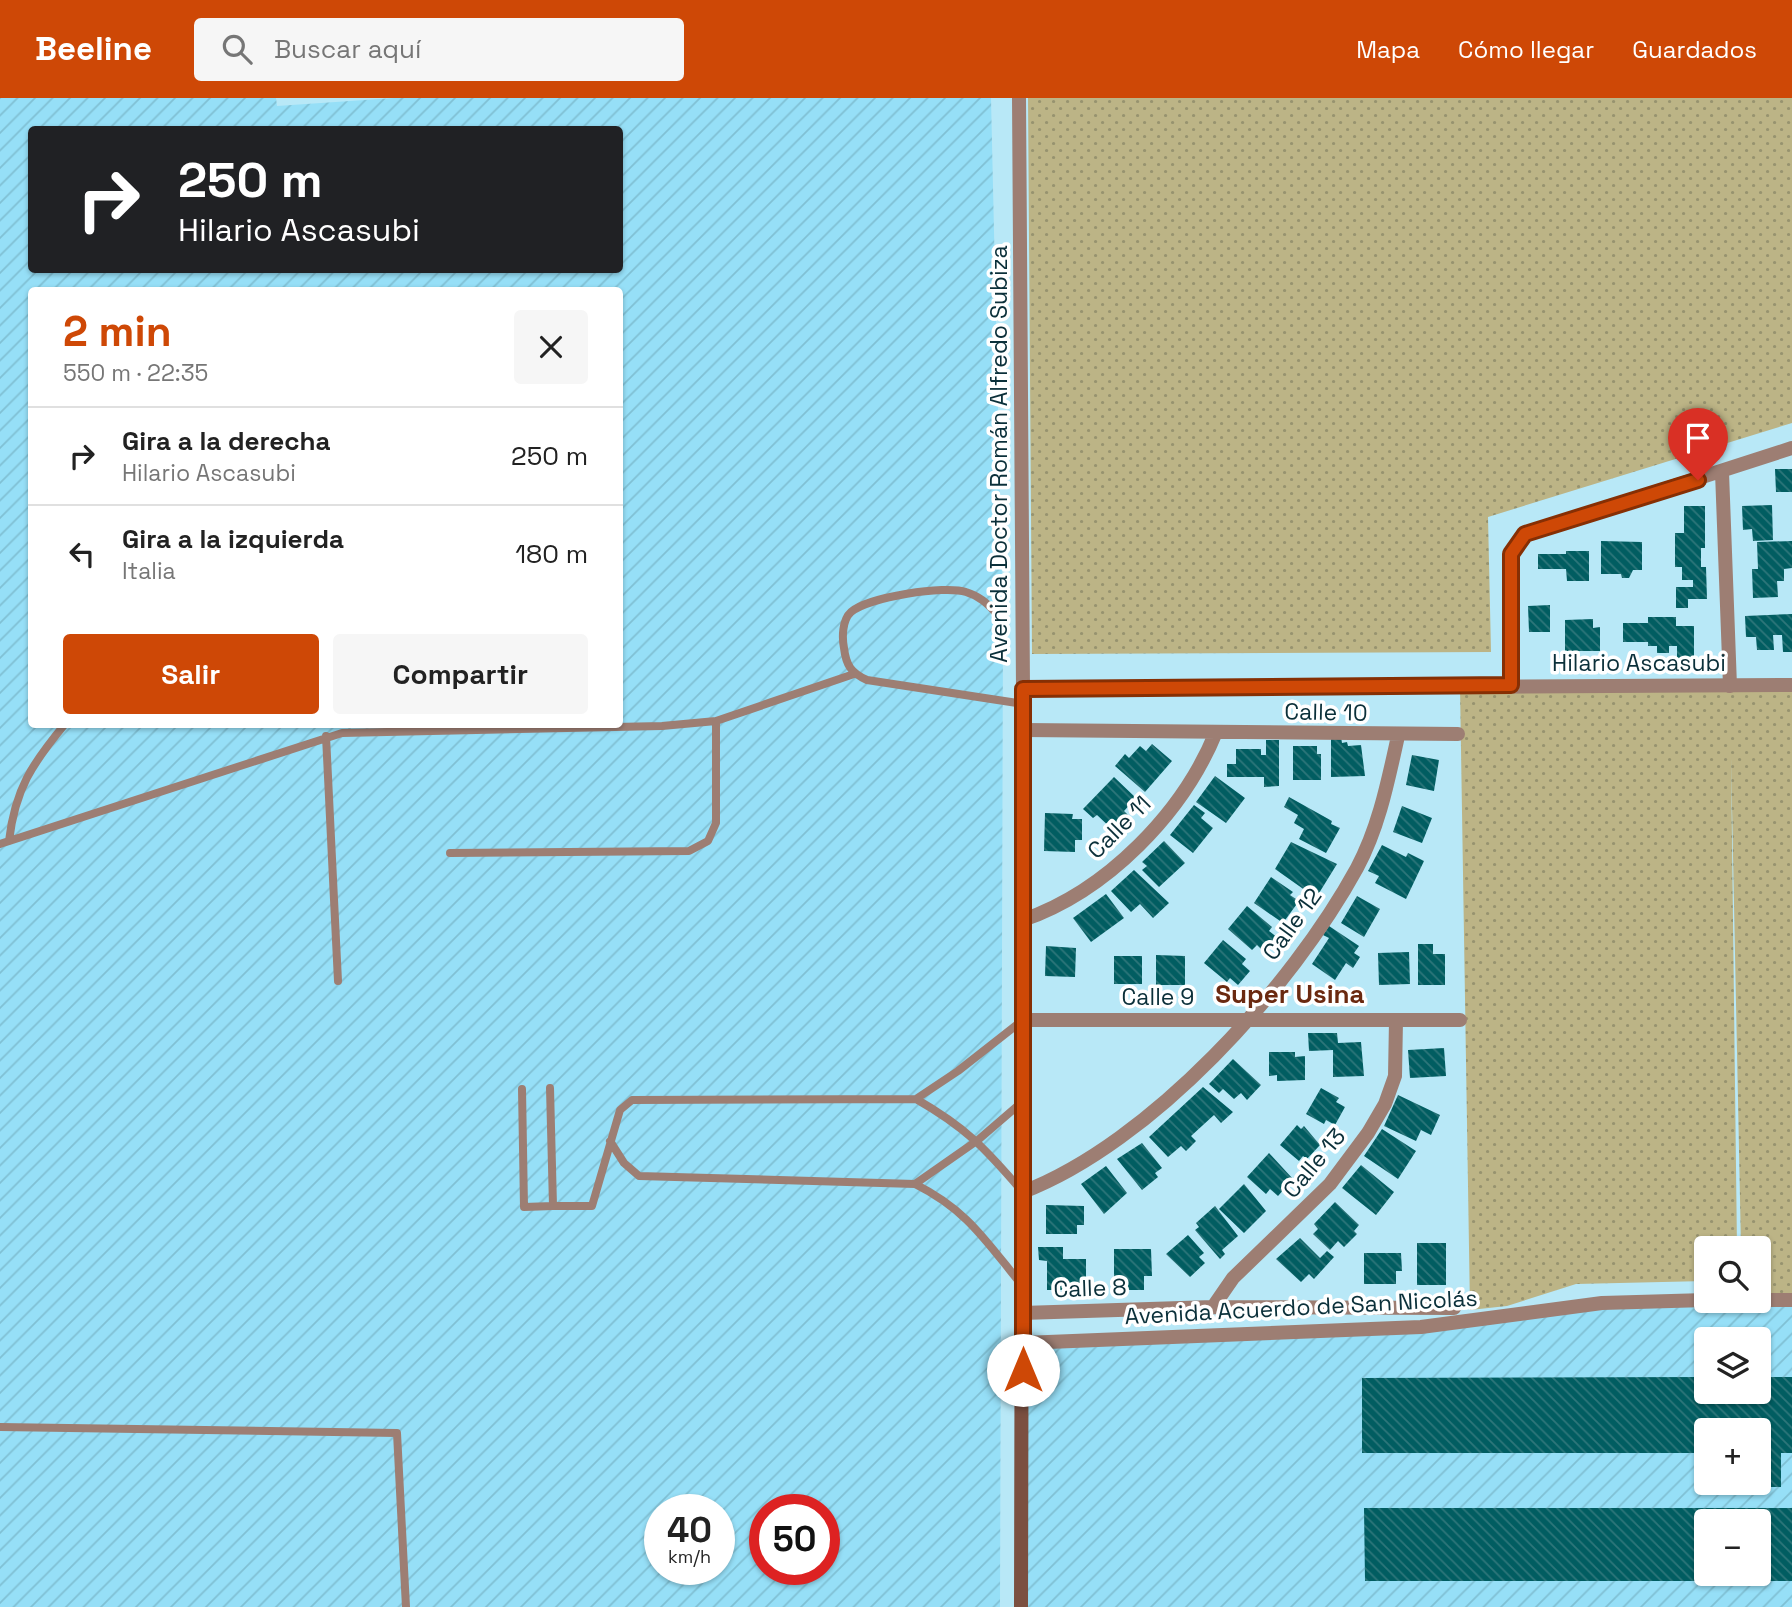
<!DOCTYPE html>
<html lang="es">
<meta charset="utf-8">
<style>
:root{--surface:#fff;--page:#f6f6f6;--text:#222;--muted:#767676;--line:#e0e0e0;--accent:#ce4806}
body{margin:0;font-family:"Space Grotesk",sans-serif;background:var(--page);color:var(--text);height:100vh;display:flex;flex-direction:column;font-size:26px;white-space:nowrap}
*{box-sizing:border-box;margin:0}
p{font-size:23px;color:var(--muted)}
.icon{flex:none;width:38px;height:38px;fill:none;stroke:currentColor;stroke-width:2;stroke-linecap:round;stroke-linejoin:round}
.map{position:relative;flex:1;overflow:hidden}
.sheet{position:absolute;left:28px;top:189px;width:595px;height:441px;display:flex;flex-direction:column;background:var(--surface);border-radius:7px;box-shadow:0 2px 5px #0004}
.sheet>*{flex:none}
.top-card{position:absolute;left:28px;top:28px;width:595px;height:147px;border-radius:7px;box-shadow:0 2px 5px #0004;background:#202124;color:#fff;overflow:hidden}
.buttons{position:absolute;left:1694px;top:1138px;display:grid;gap:14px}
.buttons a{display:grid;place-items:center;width:77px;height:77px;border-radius:7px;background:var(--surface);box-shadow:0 2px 5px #0004;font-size:35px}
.speed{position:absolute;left:644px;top:1396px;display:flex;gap:14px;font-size:35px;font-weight:700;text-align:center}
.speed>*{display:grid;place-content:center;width:91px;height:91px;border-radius:50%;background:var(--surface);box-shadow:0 2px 5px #0004;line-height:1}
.speed small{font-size:18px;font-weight:400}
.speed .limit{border:10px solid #d22;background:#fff;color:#111}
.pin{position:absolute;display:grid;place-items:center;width:60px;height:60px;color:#fff;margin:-72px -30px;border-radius:50% 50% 50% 0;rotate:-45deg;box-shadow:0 0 7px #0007}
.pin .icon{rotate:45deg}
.me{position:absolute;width:77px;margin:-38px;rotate:0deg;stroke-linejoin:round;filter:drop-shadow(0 0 5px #0008)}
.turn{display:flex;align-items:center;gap:24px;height:147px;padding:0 35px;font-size:32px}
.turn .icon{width:91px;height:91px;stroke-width:2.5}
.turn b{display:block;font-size:49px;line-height:60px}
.round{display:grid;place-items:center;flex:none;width:74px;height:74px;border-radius:7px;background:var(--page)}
.head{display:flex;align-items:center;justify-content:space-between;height:119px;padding:0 35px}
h1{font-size:42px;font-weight:800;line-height:52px;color:var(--accent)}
.button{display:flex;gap:14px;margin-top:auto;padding:14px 35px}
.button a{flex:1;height:80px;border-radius:7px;background:var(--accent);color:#fff;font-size:28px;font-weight:800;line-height:80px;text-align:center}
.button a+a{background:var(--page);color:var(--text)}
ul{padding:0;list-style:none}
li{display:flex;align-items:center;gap:21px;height:98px;padding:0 35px;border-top:2px solid var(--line)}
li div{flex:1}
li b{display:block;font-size:26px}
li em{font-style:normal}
header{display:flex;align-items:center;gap:42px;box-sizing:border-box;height:98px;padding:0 35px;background:var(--accent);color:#fff}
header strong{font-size:33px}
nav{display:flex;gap:38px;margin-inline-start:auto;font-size:24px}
.search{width:490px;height:63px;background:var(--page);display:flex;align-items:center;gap:18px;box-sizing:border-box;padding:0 24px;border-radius:7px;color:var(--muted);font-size:26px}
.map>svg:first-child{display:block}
.industrial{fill:url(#industrial-furrows);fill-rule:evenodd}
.grass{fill:url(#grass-dots)}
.building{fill:url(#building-back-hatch);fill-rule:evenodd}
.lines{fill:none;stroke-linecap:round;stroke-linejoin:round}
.service{stroke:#9d7e73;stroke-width:8}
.minor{stroke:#9d7e73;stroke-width:14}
.tertiary{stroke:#9d7e73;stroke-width:14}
.secondary{stroke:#7b5041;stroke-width:14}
.route-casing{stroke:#862f04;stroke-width:18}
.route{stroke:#ce4806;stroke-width:12}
.labels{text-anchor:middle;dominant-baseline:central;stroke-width:7;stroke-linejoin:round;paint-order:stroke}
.street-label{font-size:23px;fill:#0b303a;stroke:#fff}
.quarter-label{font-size:26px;font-weight:bold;fill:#6a2910;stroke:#fff}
</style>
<header>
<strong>Beeline</strong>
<div class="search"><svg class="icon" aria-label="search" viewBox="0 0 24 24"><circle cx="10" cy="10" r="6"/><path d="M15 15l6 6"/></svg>Buscar aquí</div>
<nav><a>Mapa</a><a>Cómo llegar</a><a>Guardados</a></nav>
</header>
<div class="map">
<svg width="1792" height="1509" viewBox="0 0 1792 1509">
<defs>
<pattern id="industrial-furrows" width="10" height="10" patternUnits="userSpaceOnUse" patternTransform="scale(1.75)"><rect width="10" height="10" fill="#96dff7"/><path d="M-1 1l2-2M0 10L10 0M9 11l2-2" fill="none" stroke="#80c0d4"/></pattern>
<pattern id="grass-dots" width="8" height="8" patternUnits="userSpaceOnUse" patternTransform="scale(1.75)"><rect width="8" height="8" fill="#bcb486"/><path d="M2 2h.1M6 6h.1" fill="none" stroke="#97936f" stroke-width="1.8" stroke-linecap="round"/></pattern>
<pattern id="building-back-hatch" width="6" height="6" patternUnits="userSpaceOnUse" patternTransform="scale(1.75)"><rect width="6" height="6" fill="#015d61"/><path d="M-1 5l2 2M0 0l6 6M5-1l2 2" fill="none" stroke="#2e767a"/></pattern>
</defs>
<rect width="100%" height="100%" fill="#b8e8f7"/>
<!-- industrial -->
<path class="industrial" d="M0 0H276L277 8 394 0H991L1003 530 1000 1509H0ZM32 32H620V172H32ZM32 192H620V626H32ZM660 1412H719V1472H660ZM765 1412H824V1472H765Z
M1647 1202H1792V1509H1021L1023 1245 1312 1235ZM1706 1241H1759V1293H1706ZM1706 1332H1759V1384H1706ZM1706 1423H1759V1475H1706Z"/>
<!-- grass -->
<path class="grass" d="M1028 0H1792V325L1488 419 1491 554 1032 556Z
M1792 587V1202H1759V1150H1741L1731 659 1737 1150H1706V1183L1576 1186 1507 1208 1470 1212 1460 589Z"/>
<!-- building -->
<path class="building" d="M1775 371H1792V394H1776Z
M1772 407 1773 442 1753 443 1752 431 1743 432 1742 408Z
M1684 408H1705V450H1701V469H1706L1707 501H1688V510H1676V489H1693V482H1682V469H1675V435H1684Z
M1601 443 1642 444V472H1633L1629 480H1622L1621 476H1601Z
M1792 443V470L1784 471V483H1777L1778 499 1753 500 1752 471H1758L1757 444Z
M1566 453H1589V483H1567L1566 471H1538V456H1566Z
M1550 507V534H1529L1528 508Z
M1792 516V554H1783L1782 537H1773L1774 552H1757L1756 539H1746L1745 518Z
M1648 519H1676V528H1694V563H1677V548H1669V555H1657V548H1648V544H1623V525H1648Z
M1593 521V530L1600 529V553H1565V522Z
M1341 639 1342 645 1347 644 1348 648 1361 647 1365 678 1331 679V640Z
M1266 642H1279V688L1264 689V679H1227V666H1236V651H1261V657H1266Z
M1152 646 1172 663 1145 694 1115 668 1125 656 1129 660 1140 648 1146 653Z
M1293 648H1317V656H1321V682H1293Z
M1412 657 1439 662 1434 693 1406 687Z
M1215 678 1245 700 1226 725 1196 704Z
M1114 679 1136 700 1124 713 1128 717 1113 732 1097 717 1093 720 1083 711Z
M1289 699 1332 723 1331 726 1340 730 1326 755 1299 741 1304 731 1294 725 1298 717 1284 709Z
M1194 707 1205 715 1201 720 1213 730 1193 755 1170 737Z
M1402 708 1432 720 1422 745 1393 734Z
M1045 715 1073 716 1072 721H1082V742H1075V754L1044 753Z
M1164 743 1185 765 1159 789 1142 772 1147 768 1142 764Z
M1291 744 1337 766 1316 800 1275 771Z
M1382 747 1406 759 1408 755 1424 763 1406 801 1375 785 1379 778 1368 773Z
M1134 772 1169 805 1153 820 1140 806 1131 814 1111 793Z
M1271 779 1293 794 1290 797 1299 803 1283 825 1254 805Z
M1106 796 1124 820 1091 844 1073 820Z
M1357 798 1380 811 1364 839 1341 825Z
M1247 808 1272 829 1269 833 1278 840 1265 855 1257 847 1252 852 1228 831Z
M1329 828 1359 848 1354 855 1360 859 1353 870 1346 865 1335 882 1312 866 1329 840 1323 837Z
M1223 842 1246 861 1242 866 1250 873 1238 887 1230 880 1227 884 1204 865Z
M1418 846H1433V856H1445V887H1418Z
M1046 848 1076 850 1075 879 1045 878Z
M1409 854 1410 886 1379 887 1378 855Z
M1156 857 1185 858V887H1156Z
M1114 858H1142V886H1114Z
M1308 935H1337L1338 945 1361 944 1364 978 1333 979V952L1309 953Z
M1444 950 1446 978 1410 980 1408 952Z
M1269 954H1295V959L1305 958V982L1277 983V977L1269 978Z
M1233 961 1261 987 1247 1002 1241 995 1234 1001 1223 991 1219 995 1209 986Z
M1203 989 1233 1014 1221 1025 1214 1017 1191 1038 1196 1043 1186 1053 1181 1048 1168 1059 1149 1039Z
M1321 990 1339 1000 1336 1004 1345 1009 1335 1027 1326 1022 1324 1026 1306 1016Z
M1398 997 1440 1017 1431 1037 1421 1032 1416 1043 1384 1028Z
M1297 1027 1301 1031 1304 1028 1320 1047 1307 1061 1303 1058 1299 1063 1280 1047Z
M1382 1031 1416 1053 1398 1081 1364 1058Z
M1142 1045 1162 1070 1155 1075 1158 1079 1142 1092 1117 1061Z
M1269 1055 1293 1081 1278 1098 1270 1091 1266 1096 1247 1079Z
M1361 1067 1394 1094 1376 1117 1342 1090Z
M1106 1068 1127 1095 1104 1116 1081 1086Z
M1244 1086 1266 1113 1244 1135 1219 1111Z
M1335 1104 1359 1127 1354 1133 1357 1136 1344 1149 1338 1143 1330 1152 1313 1136 1318 1131 1314 1126Z
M1046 1107 1084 1108V1127H1077V1136H1046Z
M1215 1108 1238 1138 1222 1152 1225 1156 1220 1161 1195 1132 1199 1129 1196 1125Z
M1188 1137 1204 1155 1199 1159 1205 1165 1190 1179 1166 1156Z
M1300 1140 1320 1160 1327 1153 1334 1159 1314 1181 1309 1176 1301 1184 1276 1161Z
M1417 1145H1446V1187H1417Z
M1038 1149H1063V1161H1086V1192H1047V1163L1039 1162Z
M1114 1151H1151L1152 1178H1144V1192H1114Z
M1364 1155H1401L1402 1173H1396V1186H1364Z
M1706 1279V1293H1759V1279H1792V1355H1781V1389H1724V1384H1759V1332H1706V1355H1362V1280Z
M1364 1410H1792V1483H1365ZM1706 1423H1759V1475H1706Z"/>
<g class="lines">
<!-- service -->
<path class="service" d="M996 515C987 505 979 498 966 494 945 487 868 499 851 514 842 522 842 540 844 550 846 567 851 575 867 582L1024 606
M326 638 338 883
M9 743C15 691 32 666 65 626
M0 746 342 635 662 628 716 623 854 576
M450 755 689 753 708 743 716 725V623
M550 990 553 1108H592L620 1012 632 1002 916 1001
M522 991 524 1109 553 1108
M610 1043 624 1065 639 1078 915 1086C967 1112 985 1142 1021 1186
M915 1086 978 1042 1021 1005
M1021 1092C984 1049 965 1029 916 1001L958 973 1023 922
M0 1329 397 1335 406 1509"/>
<!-- minor -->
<path class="minor" d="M1019 0 1023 591
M1722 374 1730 588
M1511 587V456L1525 436 1792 350
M1024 632 1458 636
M1023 822C1107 793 1183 715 1216 634
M1023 922H1460
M1023 1094C1151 1045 1292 889 1357 770 1379 729 1388 683 1398 638
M1213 1209 1233 1180 1330 1086 1368 1035 1385 1006 1395 978 1396 922
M1022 1215 1213 1209 1454 1210"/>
<!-- tertiary -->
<path class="tertiary" d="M1023 591 1792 587
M1739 1202H1742
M1759 1202H1792
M1023 1245 1421 1229 1602 1205 1706 1202"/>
<!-- secondary -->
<path class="secondary" d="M1021 1509 1023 591"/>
</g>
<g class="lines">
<!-- route casing -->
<g class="route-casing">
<path id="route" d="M1023 1272V591L1511 587V456L1525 436 1698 382"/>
</g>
<!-- route -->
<use href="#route" class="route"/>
</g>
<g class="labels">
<!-- street labels -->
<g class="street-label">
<text transform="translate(999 356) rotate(-90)">Avenida Doctor Román Alfredo Subiza</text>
<text x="1639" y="565">Hilario Ascasubi</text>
<text transform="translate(1326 614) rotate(1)">Calle 10</text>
<text transform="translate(1119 729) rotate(-45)">Calle 11</text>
<text transform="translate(1292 826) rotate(-54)">Calle 12</text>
<text x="1158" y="899">Calle 9</text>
<text transform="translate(1314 1065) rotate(-50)">Calle 13</text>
<text transform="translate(1090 1190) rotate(-2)">Calle 8</text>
<text transform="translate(1301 1209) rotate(-3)">Avenida Acuerdo de San Nicolás</text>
</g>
<!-- quarter labels -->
<g class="quarter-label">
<text x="1290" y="896">Super Usina</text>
</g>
</g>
</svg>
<div class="buttons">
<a><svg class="icon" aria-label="search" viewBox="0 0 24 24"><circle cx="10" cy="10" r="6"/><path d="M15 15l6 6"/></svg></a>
<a><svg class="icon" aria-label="layers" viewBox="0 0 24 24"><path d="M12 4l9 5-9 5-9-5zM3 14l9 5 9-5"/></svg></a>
<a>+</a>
<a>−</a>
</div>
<div class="speed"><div>40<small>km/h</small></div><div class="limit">50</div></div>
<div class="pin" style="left:1698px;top:382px;background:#d93025"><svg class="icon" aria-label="arrive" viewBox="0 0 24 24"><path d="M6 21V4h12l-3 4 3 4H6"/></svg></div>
<svg class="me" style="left:1023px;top:1272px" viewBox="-20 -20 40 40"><circle r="19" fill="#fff"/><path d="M0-13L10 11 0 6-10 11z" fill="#ce4806"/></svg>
<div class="top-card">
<div class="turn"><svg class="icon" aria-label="right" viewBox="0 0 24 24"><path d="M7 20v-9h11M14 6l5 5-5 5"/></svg><div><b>250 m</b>Hilario Ascasubi</div></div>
</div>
<section class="sheet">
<div class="head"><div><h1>2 min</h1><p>550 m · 22:35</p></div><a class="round"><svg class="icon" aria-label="close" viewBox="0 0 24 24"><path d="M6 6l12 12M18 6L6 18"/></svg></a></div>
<ul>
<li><svg class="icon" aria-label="right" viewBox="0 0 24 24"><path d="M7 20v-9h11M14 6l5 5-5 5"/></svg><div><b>Gira a la derecha</b><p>Hilario Ascasubi</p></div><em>250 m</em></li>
<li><svg class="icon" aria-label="left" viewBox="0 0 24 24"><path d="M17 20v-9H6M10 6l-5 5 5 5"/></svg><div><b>Gira a la izquierda</b><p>Italia</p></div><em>180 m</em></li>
</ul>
<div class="button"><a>Salir</a><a>Compartir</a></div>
</section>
</div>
